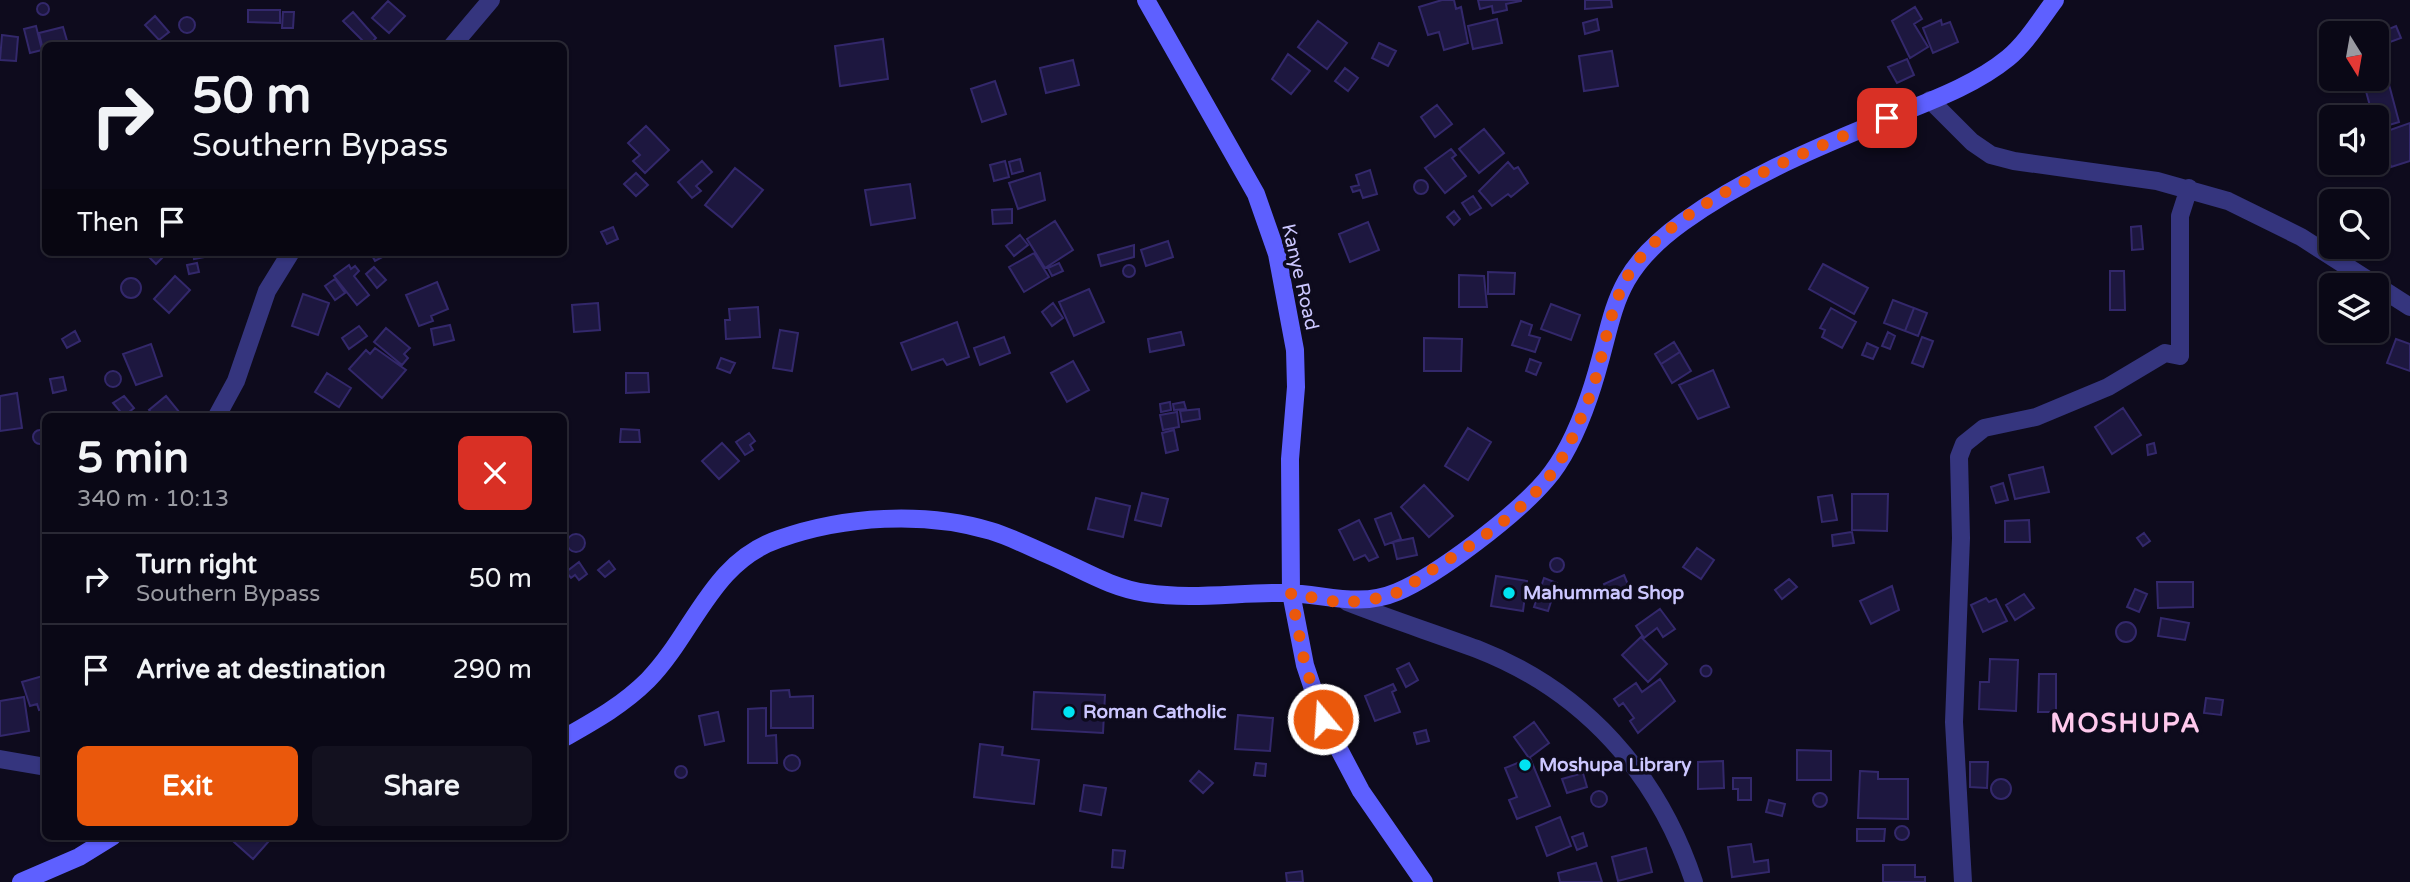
<!DOCTYPE html>
<meta charset="utf-8">
<style>
:root{--surface:#0a0816;--page:#13111f;--text:#f1f3f6;--muted:#999aa1;--line:#2a2935;--accent:#ea580c}
body{margin:0;font-family:"Varela Round",sans-serif;background:var(--page);color:var(--text);height:100vh;display:flex;flex-direction:column;font-size:26px;white-space:nowrap}
*{box-sizing:border-box;margin:0}
p{font-size:23px;color:var(--muted)}
.icon{flex:none;width:38px;height:38px;fill:none;stroke:currentColor;stroke-width:2;stroke-linecap:round;stroke-linejoin:round}
.map{position:relative;flex:1;overflow:hidden}
.side{position:absolute;left:42px;top:413px;width:525px;height:427px;display:flex;flex-direction:column;background:var(--surface);border-radius:10px;box-shadow:0 2px 5px #0004,0 0 0 2px var(--line)}
.side>*{flex:none}
.banner{position:absolute;left:42px;top:42px;width:525px;height:214px;border-radius:10px;box-shadow:0 2px 5px #0004,0 0 0 2px var(--line);background:#0a0816;color:var(--text);overflow:hidden}
.needle{width:46px;rotate:169deg}
.buttons{position:absolute;left:2319px;top:21px;display:grid;gap:14px}
.buttons a{display:grid;place-items:center;width:70px;height:70px;border-radius:10px;background:var(--surface);box-shadow:0 2px 5px #0004,0 0 0 2px var(--line);font-size:35px}
.pin{position:absolute;display:grid;place-items:center;width:60px;height:60px;color:#fff;margin:-30px;border-radius:14px;box-shadow:0 4px 10px #0006}
.me{position:absolute;width:77px;margin:-38px;rotate:342deg;stroke-linejoin:round;filter:drop-shadow(0 0 5px #0008)}
.turn{display:flex;align-items:center;gap:24px;height:147px;padding:0 35px;font-size:32px}
.turn .icon{width:91px;height:91px;stroke-width:2.5}
.turn b{display:block;font-size:49px;line-height:60px}
.then{display:flex;align-items:center;height:66px;padding:0 35px;background:#0003;gap:14px;font-size:26px}
.round{display:grid;place-items:center;flex:none;width:74px;height:74px;border-radius:10px;background:var(--page)}
.head{display:flex;align-items:center;justify-content:space-between;height:119px;padding:0 35px}
h1{font-size:42px;font-weight:700;line-height:52px}
.action{display:flex;gap:14px;margin-top:auto;padding:14px 35px}
.action a{flex:1;height:80px;border-radius:10px;background:var(--accent);color:#fff;font-size:28px;font-weight:700;line-height:80px;text-align:center}
.action a+a{background:var(--page);color:var(--text)}
ul{padding:0;list-style:none}
li{display:flex;align-items:center;gap:21px;height:91px;padding:0 35px;border-top:2px solid var(--line)}
li div{flex:1}
li b{display:block;font-size:26px}
li em{font-style:normal}
.map>svg:first-child{display:block}
.building{fill:#1d173f;stroke:#33286b;stroke-width:2}
.lines{fill:none;stroke-linecap:round;stroke-linejoin:round}
.street{stroke:#35357e;stroke-width:18}
.secondary{stroke:#5e60ff;stroke-width:18}
.route{stroke:#ea580c;stroke-width:12;stroke-dasharray:0 21.6}
.poi-dot{fill:#00e3f2;stroke:#0e0b1d;stroke-width:2.5}
.labels{text-anchor:middle;dominant-baseline:central;stroke-width:7;stroke-linejoin:round;paint-order:stroke}
.street-label{font-size:19px;fill:#ccc7ff;stroke:#0e0b1d}
.poi-label{font-size:19px;font-weight:bold;fill:#ccc7ff;stroke:#0e0b1d;text-anchor:start}
.district-label{font-size:26px;font-weight:bold;letter-spacing:2px;fill:#ffc9ed;stroke:#0e0b1d}
</style>
<div class="map">
<svg width="2410" height="882" viewBox="0 0 2410 882">
<rect width="100%" height="100%" fill="#0e0b1d"/>
<!-- building -->
<path class="building" d="M1442 0H1454L1456 9 1461 7 1468 43 1444 50 1439 32 1428 35 1419 7Z
M1478 0H1521V1L1506 4 1507 10 1493 13 1492 6 1480 9Z
M1585 0H1611L1612 7 1585 9Z
M388 1 405 16 389 33 372 18Z
M37 9a6 6 0 1 1 12 0a6 6 0 1 1-12 0Z
M1915 7 1922 19 1914 24 1928 47 1910 58 1892 21Z
M248 10H280V23L248 22Z
M283 12H294L293 28H282Z
M353 12 376 38 368 46 343 21Z
M155 16 169 32 159 40 145 25Z
M179 25a8 8 0 1 1 16 0a8 8 0 1 1-16 0Z
M1497 19 1502 43 1473 49 1468 26Z
M1597 19 1599 30 1585 34 1583 23Z
M1941 20 1942 25 1950 22 1958 42 1933 53 1923 28Z
M1318 21 1347 43 1327 69 1298 47Z
M36 26 42 50 30 53 24 29Z
M2396 26 2401 38 2382 45 2377 34Z
M63 27 68 44 46 46 43 50 39 33Z
M2 35 18 37 16 61 0 60Z
M883 39 888 79 840 86 835 46Z
M1379 43 1396 51 1388 66 1372 58Z
M1612 51 1618 86 1584 91 1579 56Z
M1288 54 1310 71 1291 94 1272 79Z
M1907 59 1914 75 1897 83 1888 67Z
M1073 60 1079 85 1046 93 1040 68Z
M1345 68 1358 78 1348 91 1335 81Z
M2387 77 2399 122 2376 129V117H2373L2364 84Z
M995 81 1006 114 982 122 971 89Z
M1437 105 1452 124 1435 137 1421 117Z
M2410 123V161L2391 167 2386 152 2379 154 2376 135Z
M646 126 669 150 645 173 633 161 640 155 628 143Z
M1484 129 1504 153 1479 173 1459 149Z
M1451 149 1456 155 1452 158 1466 176 1445 193 1425 168Z
M1020 159 1023 171 1012 174 1009 162Z
M702 161 712 172 696 186 701 191 692 198 678 182Z
M1005 161 1009 177 994 181 990 165Z
M1508 162 1514 169 1518 167 1528 183 1511 197 1508 194 1492 206 1479 191Z
M735 168 763 190 732 227 705 205Z
M1370 170 1377 194 1363 198 1360 190 1353 192 1351 187 1359 185 1356 175Z
M636 173 648 185 636 196 624 184Z
M1040 173 1045 200 1018 209 1009 183Z
M1414 187a7 7 0 1 1 14 0a7 7 0 1 1-14 0Z
M910 184 915 218 871 225 865 190Z
M1473 196 1481 208 1470 215 1462 203Z
M1012 209V223L993 224 992 210Z
M1454 211 1460 219 1454 225 1447 217Z
M1055 221 1073 250 1045 268 1027 239Z
M1368 222 1379 250 1350 262 1339 234Z
M2141 226 2143 249 2132 250 2131 227Z
M613 227 618 239 607 244 601 232Z
M1020 235 1028 245 1014 256 1006 246Z
M1168 241 1173 257 1146 266 1141 250Z
M1134 245V257L1101 266 1098 255Z
M152 252H166L167 253 156 264 148 256Z
M193 252H209L210 256 194 259Z
M370 252H392L375 261Z
M1034 253 1049 277 1024 292 1009 267Z
M197 263 199 272 189 274 187 265Z
M1059 263 1063 271 1052 276 1048 268Z
M1823 264 1868 288 1854 314 1809 289Z
M1123 271a6 6 0 1 1 12 0a6 6 0 1 1-12 0Z
M349 265 351 269 355 266 359 271 354 276 369 295 357 305 334 276Z
M374 267 386 280 377 288 366 274Z
M2110 271H2124L2125 310H2110Z
M1488 272 1515 273 1514 294H1488Z
M1459 275 1484 276 1487 307H1459Z
M175 276 190 290 169 313 154 299Z
M121 288a10 10 0 1 1 20 0a10 10 0 1 1-20 0Z
M335 279 345 293 335 300 325 286Z
M437 282 448 309 431 316 433 321 419 326 406 295Z
M1089 289 1104 322 1074 336 1059 302Z
M303 294 329 303 318 335 292 326Z
M1893 300 1914 308 1905 331 1884 323Z
M598 303 600 330 574 332 572 305Z
M1053 303 1063 318 1052 326 1042 312Z
M1551 304 1580 315 1571 340 1541 329Z
M758 307 760 337 726 339 725 320H730L729 309Z
M1831 308 1856 322 1842 348 1822 337 1825 330 1820 328Z
M1914 308 1927 313 1918 336 1905 331Z
M1521 321 1532 325 1529 335 1540 338 1535 352 1512 345Z
M957 322 969 357 947 365 943 359 912 370 901 343Z
M450 325 454 340 434 345 431 329Z
M359 326 367 336 349 349 342 338Z
M386 328 410 348 404 354 408 358 402 365 374 342Z
M780 330 798 333 792 371 773 368Z
M75 331 80 341 67 348 62 339Z
M1181 332 1184 345 1150 352 1148 339Z
M1888 332 1895 336 1890 349 1882 346Z
M1004 337 1010 353 980 365 974 348Z
M1922 337 1933 341 1923 367 1912 363Z
M1424 338 1462 339 1461 371H1424Z
M2396 339 2410 344V371L2387 363Z
M1674 342 1680 352 1661 364 1655 354Z
M1867 343 1878 348 1873 359 1862 355Z
M151 344 162 376 136 385 123 354Z
M375 348 406 370 382 398 349 369 366 350 370 354Z
M1680 352 1691 371 1672 383 1661 364Z
M721 358 735 363 730 373 717 368Z
M1530 359 1541 363 1536 375 1526 371Z
M1073 361 1089 390 1067 402 1051 373Z
M1713 370 1729 407 1698 419 1679 385Z
M105 379a8 8 0 1 1 16 0a8 8 0 1 1-16 0Z
M327 373 351 388 339 407 315 392Z
M626 373H648L649 392 626 393Z
M63 377 66 390 53 393 50 379Z
M17 393 22 428 0 431V396Z
M124 396 134 408 124 416 113 403Z
M166 396 180 413 176 416H162L159 413 154 416 149 410Z
M1170 402 1171 410 1161 412 1160 404Z
M1184 402 1186 409 1174 410 1173 404Z
M2123 408 2141 435 2112 454 2095 427Z
M1199 409 1200 419 1182 422 1180 411Z
M1177 412 1179 427 1163 430 1160 415Z
M1468 428 1491 442 1468 480 1445 466Z
M621 429 639 430 640 442H620Z
M33 437a7 7 0 1 1 14 0a7 7 0 1 1-14 0Z
M1174 430 1178 450 1166 453 1162 433Z
M749 433 755 441 750 445 753 450 745 455 736 442Z
M722 443 739 461 719 479 702 461Z
M2154 443 2156 453 2148 455 2147 445Z
M2043 467 2049 492 2015 499 2009 475Z
M2003 483 2008 500 1996 503 1991 487Z
M1424 485 1453 516 1429 537 1401 507Z
M1142 493 1168 499 1161 526 1135 520Z
M1852 494H1888L1887 531 1852 530Z
M1832 495 1837 520 1822 522 1818 497Z
M1096 498 1130 506 1123 537 1088 529Z
M1391 513 1401 539 1385 545 1375 519Z
M1359 520 1378 557 1369 561 1365 555 1354 560 1339 530Z
M2029 520 2030 542H2005V521Z
M1852 532 1854 543 1833 546 1832 535Z
M2144 533 2150 541 2143 546 2137 538Z
M567 543a9 9 0 1 1 18 0a9 9 0 1 1-18 0Z
M1413 538 1417 555 1397 559 1393 542Z
M1697 548 1714 560 1701 579 1683 567Z
M1550 565a7 7 0 1 1 14 0a7 7 0 1 1-14 0Z
M609 561 615 569 605 577 598 570Z
M579 562 587 574 579 580 575 575 571 578 566 572Z
M1624 575 1629 587 1609 596 1604 584Z
M1496 576 1527 581 1523 611 1491 606Z
M1544 578 1557 583 1548 611 1534 607Z
M1789 579 1797 587 1782 599 1775 590Z
M2157 582H2193V607L2158 608Z
M1892 586 1899 610 1871 624 1860 601Z
M2135 589 2147 594 2139 612 2127 607Z
M2024 594 2034 608 2015 620 2006 605Z
M1986 598 1989 602 1996 599 2007 621 1983 632 1971 605Z
M1660 609 1675 629 1663 637 1657 628 1644 638 1636 626Z
M2161 618 2189 623 2185 640 2158 636Z
M2116 632a10 10 0 1 1 20 0a10 10 0 1 1-20 0Z
M1641 637 1667 664 1648 682 1622 655Z
M1990 659 2018 660 2016 711 1979 709 1980 682H1989Z
M1409 663 1418 680 1406 687 1397 669Z
M1700.5 671a5.5 5.5 0 1 1 11 0a5.5 5.5 0 1 1-11 0Z
M2039 674H2056V712H2038Z
M46 675V708L39 710 37 704 30 706 22 682Z
M1660 679 1675 701 1638 733 1630 721 1634 718 1623 703 1619 706 1614 699 1636 683 1642 692Z
M1393 684 1396 690 1392 692 1400 712 1375 721 1365 696Z
M789 690 790 697 813 696V728H771V691Z
M1034 692 1105 695 1103 733 1032 729Z
M24 697 29 731 0 736V701Z
M2206 698 2223 700 2221 715 2204 713Z
M766 708V736L776 735 777 763H748V709Z
M718 712 724 741 705 745 699 716Z
M1238 715 1273 718 1270 751 1235 749Z
M1534 722 1549 743 1529 758 1514 737Z
M1426 730 1429 741 1417 744 1414 733Z
M980 744 1003 747 1002 755 1039 760 1034 804 974 797Z
M1797 750 1831 751V780H1797Z
M784 763a8 8 0 1 1 16 0a8 8 0 1 1-16 0Z
M1530 758 1550 806 1517 819 1509 800 1517 797 1505 768Z
M1723 761 1724 788 1698 789V762Z
M1970 762H1988L1987 788 1970 787Z
M1256 763 1266 764 1265 776 1254 775Z
M675 772a6 6 0 1 1 12 0a6 6 0 1 1-12 0Z
M1199 771 1213 783 1203 793 1190 781Z
M1860 771 1878 772V779H1908V819L1858 818Z
M1583 773 1587 787 1567 793 1562 779Z
M1733 778H1751V800H1738V789H1733Z
M1991 789a10 10 0 1 1 20 0a10 10 0 1 1-20 0Z
M1084 785 1106 788 1101 815 1080 811Z
M1591 799a8 8 0 1 1 16 0a8 8 0 1 1-16 0Z
M1813 800a7 7 0 1 1 14 0a7 7 0 1 1-14 0Z
M1769 800 1785 804 1782 816 1766 812Z
M1560 817 1571 846 1547 856 1536 827Z
M1895 833a7 7 0 1 1 14 0a7 7 0 1 1-14 0Z
M1857 829H1885L1884 841H1857Z
M1583 833 1587 846 1577 850 1572 837Z
M238 836H265L269 841 253 859 234 842Z
M1751 844 1754 862 1768 860 1769 872 1732 877 1728 847Z
M1646 848 1652 872 1618 881 1612 857Z
M1113 850 1125 851 1123 868 1112 867Z
M1596 863 1602 882H1560L1558 873Z
M1883 865H1915V877H1925V882H1883Z
M1302 871 1303 882H1287L1286 873Z"/>
<g class="lines">
<!-- street -->
<path class="street" d="M452 46 491 0
M1930 100 1972 142 1991 155 2014 161 2157 181 2228 201 2301 237 2410 307
M217 416 236 381 267 291 291 252
M1347 602C1390 619 1434 633 1477 649 1585 691 1658 774 1694 882
M0 759 46 767
M1963 882 1954 722 1961 538 1959 457 1964 444 1984 428 2036 417 2108 387 2165 353 2180 356V216L2189 188"/>
<!-- secondary -->
<path class="secondary" d="M1146 0 1256 194 1277 254 1295 350 1296 387 1290 459 1291 593 1305 665 1323 719 1361 791 1424 882
M564 738C594 721 623 705 648 680 694 633 711 562 779 539 844 516 924 511 991 531 1011 537 1032 548 1051 556 1083 570 1111 588 1146 593 1192 600 1241 592 1287 593 1325 594 1359 608 1397 592 1438 575 1517 514 1546 480 1566 457 1579 426 1589 397 1617 317 1605 278 1683 222 1741 180 1808 151 1874 124 1918 105 1970 89 2008 58 2027 42 2040 20 2055 0
M21 882 79 857 113 836"/>
</g>
<g class="lines">
<!-- route -->
<path class="route" d="M1323 719 1305 665 1291 593C1309 596 1331 603 1349 602 1363 601 1383 598 1396 593 1407 589 1417 579 1427 573 1469 547 1517 517 1548 478 1567 455 1578 425 1589 398 1607 352 1607 300 1639 259 1689 197 1813 149 1887 118"/>
</g>
<!-- markers -->
<g class="poi-dot">
<circle cx="1509" cy="593" r="7"/>
<circle cx="1069" cy="712" r="7"/>
<circle cx="1525" cy="765" r="7"/>
</g>
<g class="labels">
<!-- street labels -->
<g class="street-label">
<text transform="translate(1300 277) rotate(77)">Kanye Road</text>
</g>
<!-- poi labels -->
<g class="poi-label">
<text x="1523" y="593">Mahummad Shop</text>
<text x="1083" y="712">Roman Catholic</text>
<text x="1539" y="765">Moshupa Library</text>
</g>
<!-- district labels -->
<g class="district-label">
<text x="2126" y="723">MOSHUPA</text>
</g>
</g>
</svg>
<div class="buttons">
<a><svg class="needle" viewBox="-14 -14 28 28"><path d="M0-13l5 13h-10z" fill="#e53935"/><path d="M0 13l5-13h-10z" fill="#999aa1"/></svg></a>
<a><svg class="icon" aria-label="sound" viewBox="0 0 24 24"><path d="M4 9h4l5-4v14l-5-4H4zM17 9q2 3 0 6"/></svg></a>
<a><svg class="icon" aria-label="search" viewBox="0 0 24 24"><circle cx="10" cy="10" r="6"/><path d="M15 15l6 6"/></svg></a>
<a><svg class="icon" aria-label="layers" viewBox="0 0 24 24"><path d="M12 4l9 5-9 5-9-5zM3 14l9 5 9-5"/></svg></a>
</div>
<div class="pin" style="left:1887px;top:118px;background:#d93025"><svg class="icon" aria-label="arrive" viewBox="0 0 24 24"><path d="M6 21V4h12l-3 4 3 4H6"/></svg></div>
<svg class="me" style="left:1323px;top:719px" viewBox="-20 -20 40 40"><circle r="17" fill="#ea580c" stroke="#fff" stroke-width="3"/><path d="M0-11L8 9 0 5-8 9z" fill="#fff"/></svg>
<div class="banner">
<div class="turn"><svg class="icon" aria-label="right" viewBox="0 0 24 24"><path d="M7 20v-9h11M14 6l5 5-5 5"/></svg><div><b>50 m</b>Southern Bypass</div></div>
<div class="then">Then<svg class="icon" aria-label="arrive" viewBox="0 0 24 24"><path d="M6 21V4h12l-3 4 3 4H6"/></svg></div>
</div>
<section class="side">
<div class="head"><div><h1>5 min</h1><p>340 m · 10:13</p></div><a class="round" style="background:#d93025;color:#fff"><svg class="icon" aria-label="close" viewBox="0 0 24 24"><path d="M6 6l12 12M18 6L6 18"/></svg></a></div>
<ul>
<li><svg class="icon" aria-label="right" viewBox="0 0 24 24"><path d="M7 20v-9h11M14 6l5 5-5 5"/></svg><div><b>Turn right</b><p>Southern Bypass</p></div><em>50 m</em></li>
<li><svg class="icon" aria-label="arrive" viewBox="0 0 24 24"><path d="M6 21V4h12l-3 4 3 4H6"/></svg><div><b>Arrive at destination</b></div><em>290 m</em></li>
</ul>
<div class="action"><a>Exit</a><a>Share</a></div>
</section>
</div>
